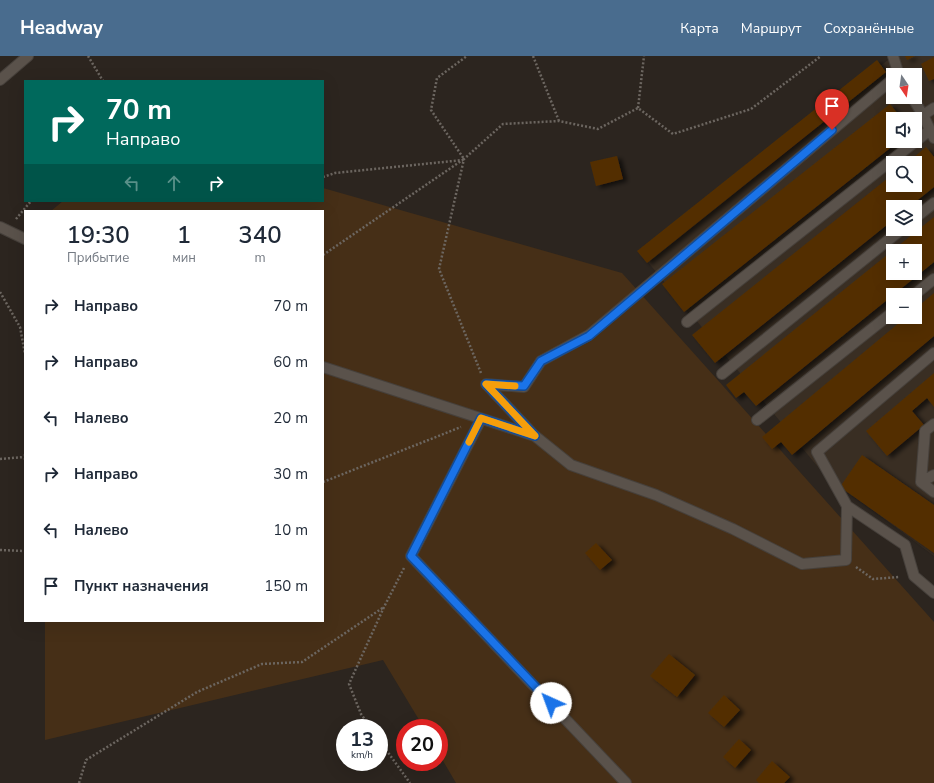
<!DOCTYPE html>
<html lang="ru">
<meta charset="utf-8">
<style>
:root{--surface:#fff;--page:#f6f6f7;--text:#1f2937;--muted:#747a83;--accent:#496c8e}
body{margin:0;font-family:"Nunito Sans",sans-serif;background:var(--page);color:var(--text);height:100vh;display:flex;flex-direction:column;font-size:15px;white-space:nowrap}
*{box-sizing:border-box;margin:0}
p{font-size:13px;color:var(--muted)}
.icon{flex:none;width:22px;height:22px;fill:none;stroke:currentColor;stroke-width:2;stroke-linecap:round;stroke-linejoin:round}
.map{position:relative;flex:1;overflow:hidden}
.details{position:absolute;left:24px;top:154px;width:300px;height:412px;display:flex;flex-direction:column;background:var(--surface);border-radius:0px;box-shadow:0 4px 16px #0002}
.details>*{flex:none}
.guide{position:absolute;left:24px;top:24px;width:300px;height:122px;border-radius:0px;box-shadow:0 4px 16px #0002;background:#00695c;color:#fff;overflow:hidden}
.needle{width:26px;rotate:167deg}
.fabs{position:absolute;left:886px;top:12px;display:grid;gap:8px}
.fabs a{display:grid;place-items:center;width:36px;height:36px;border-radius:0px;background:var(--surface);box-shadow:0 4px 16px #0002;font-size:20px}
.speed{position:absolute;left:336px;top:663px;display:flex;gap:8px;font-size:20px;font-weight:700;text-align:center}
.speed>*{display:grid;place-content:center;width:52px;height:52px;border-radius:50%;background:var(--surface);box-shadow:0 4px 16px #0002;line-height:1}
.speed small{font-size:10px;font-weight:400}
.speed .limit{border:6px solid #d22;background:#fff;color:#111}
.pin{position:absolute;display:grid;place-items:center;width:34px;height:34px;color:#fff;margin:-41px -17px;border-radius:50% 50% 50% 0;rotate:-45deg;box-shadow:0 0 4px #0007}
.pin .icon{rotate:45deg}
.me{position:absolute;width:44px;margin:-22px;rotate:317deg;stroke-linejoin:round;filter:drop-shadow(0 0 3px #0008)}
.turn{display:flex;align-items:center;gap:14px;height:84px;padding:0 16px;font-size:18px}
.turn .icon{width:52px;height:52px;stroke-width:2.5}
.turn b{display:block;font-size:28px;line-height:34px}
.lanes{display:flex;align-items:center;height:38px;padding:0 16px;background:#0003;justify-content:center;gap:20px;direction:ltr}
.lanes .off{opacity:.35}
.eta{display:flex;justify-content:space-evenly;align-items:center;height:68px;text-align:center}
.eta b{font-size:24px;font-weight:600;line-height:28px}
ul{padding:0;list-style:none}
li{display:flex;align-items:center;gap:12px;height:56px;padding:0 16px}
li div{flex:1}
li b{display:block;font-size:15px}
li em{font-style:normal}
header{display:flex;align-items:center;gap:24px;box-sizing:border-box;height:56px;padding:0 20px;background:var(--accent);color:#fff}
header strong{font-size:19px}
nav{display:flex;gap:22px;margin-inline-start:auto;font-size:14px}
.map>svg:first-child{display:block}
.built{fill:#392e23;fill-rule:evenodd}
.green{fill:#462f17}
.building{fill:#532f00;fill-rule:evenodd;filter:url(#shadow)}
.lines{fill:none;stroke-linecap:round;stroke-linejoin:round}
.service-casing{stroke:#46403b;stroke-width:12}
.path{stroke:#6c6660;stroke-width:2.5;stroke-dasharray:2 2;stroke-linecap:butt}
.service{stroke:#5a524b;stroke-width:10}
.route-casing{stroke:#114b97;stroke-width:10}
.route{stroke:#1a73e8;stroke-width:7}
.slow{stroke:#f59e0b;stroke-width:7}
</style>
<header>
<strong>Headway</strong>
<nav><a>Карта</a><a>Маршрут</a><a>Сохранённые</a></nav>
</header>
<div class="map">
<svg width="934" height="727" viewBox="0 0 934 727">
<defs>
<filter id="shadow"><feDropShadow dx="4.5" dy="2.5" stdDeviation="2" flood-color="#0009"/></filter>
</defs>
<rect width="100%" height="100%" fill="#2c251f"/>
<!-- built -->
<path class="built" d="M893 0H934V500L823 417 642 199ZM893 19H915V41H893ZM893 63H915V85H893ZM893 107H915V129H893ZM893 151H915V173H893ZM893 195H915V217H893ZM893 239H915V261H893Z"/>
<!-- green -->
<path class="green" d="M323 132 622 217 934 566V727H456L439 698V672H424L383 604 45 684V565H323V155H51L63 145H323Z"/>
<!-- building -->
<path class="building" d="M905 0H915L907 4Z
M934 1V23L929 25 921 8Z
M877 4 886 16 647 207 637 195Z
M890 48 902 63H893V85H899L684 256 662 228Z
M926 91 934 101V131L909 151H893V164L715 307 692 279 893 118V129H915V107H907Z
M617 100 623 123 596 130 590 106Z
M934 161V206L756 350 744 336 736 342 726 329ZM893 195H915V217H893Z
M934 237V280L792 399 781 386 772 393 762 381 906 261H915V253Z
M934 317V351L927 342 912 355 924 369 887 400 866 375Z
M862 399 934 449V497L840 431Z
M596 487 612 504 600 514 585 497Z
M669 598 695 619 677 641 650 620Z
M724 639 740 654 724 671 708 657Z
M739 683 751 694 735 712 723 701Z
M772 705 790 721 784 727H759L756 724Z"/>
<g class="lines">
<!-- service casing -->
<g class="service-casing">
<path id="service" d="M893 0 899 19
M0 24 28 0
M912 41 923 59 934 52
M923 59 934 82
M915 162 934 147
M0 171 25 183
M914 239 934 223
M687 266 930 74
M323 311 535 380 571 409 656 439 733 473 802 508 846 504 847 450 905 489 914 520 934 537
M722 318 902 173
M481 363 411 500 626 727
M757 364 893 256
M534 379 486 328 524 331 541 305 589 279 893 23
M934 419 921 426 934 436
M921 426 925 375 934 368
M847 450 817 396 934 297"/>
</g>
<!-- path -->
<path class="path" d="M88 0 103 25
M533 0 559 65
M638 52 644 0
M323 121 335 117 463 104
M16 163 31 145
M323 199 464 103 431 54 437 22 467 0
M0 236 20 271 25 298
M481 317 439 213 464 103 503 68 559 65 598 73 638 52 673 78 751 53 821 0
M25 398V405
M0 403 24 401
M323 426 461 371
M0 494 25 495
M856 511 873 523 899 521
M371 672 361 658 349 628 384 551 404 512
M379 684 410 727
M79 727 86 704 197 636 262 608 302 606 384 551"/>
<!-- service -->
<use href="#service" class="service"/>
</g>
<g class="lines">
<!-- route casing -->
<g class="route-casing">
<path id="route" d="M551 647 411 500 481 362 535 380 486 328 524 330 541 305 589 280 832 74"/>
</g>
<!-- route -->
<use href="#route" class="route"/>
<!-- slow -->
<path class="slow" d="M469 386 481 362 535 380 486 328 515 330"/>
</g>
</svg>
<div class="fabs">
<a><svg class="needle" viewBox="-14 -14 28 28"><path d="M0-13l5 13h-10z" fill="#e53935"/><path d="M0 13l5-13h-10z" fill="#747a83"/></svg></a>
<a><svg class="icon" aria-label="sound" viewBox="0 0 24 24"><path d="M4 9h4l5-4v14l-5-4H4zM17 9q2 3 0 6"/></svg></a>
<a><svg class="icon" aria-label="search" viewBox="0 0 24 24"><circle cx="10" cy="10" r="6"/><path d="M15 15l6 6"/></svg></a>
<a><svg class="icon" aria-label="layers" viewBox="0 0 24 24"><path d="M12 4l9 5-9 5-9-5zM3 14l9 5 9-5"/></svg></a>
<a>+</a>
<a>−</a>
</div>
<div class="speed"><div>13<small>km/h</small></div><div class="limit">20</div></div>
<div class="pin" style="left:832px;top:74px;background:#d93025"><svg class="icon" aria-label="arrive" viewBox="0 0 24 24"><path d="M6 21V4h12l-3 4 3 4H6"/></svg></div>
<svg class="me" style="left:551px;top:647px" viewBox="-20 -20 40 40"><circle r="19" fill="#fff"/><path d="M0-13L10 11 0 6-10 11z" fill="#1a73e8"/></svg>
<div class="guide">
<div class="turn"><svg class="icon" aria-label="right" viewBox="0 0 24 24"><path d="M7 20v-9h11M14 6l5 5-5 5"/></svg><div><b>70 m</b>Направо</div></div>
<div class="lanes"><svg class="icon off" aria-label="left" viewBox="0 0 24 24"><path d="M17 20v-9H6M10 6l-5 5 5 5"/></svg><svg class="icon off" aria-label="ahead" viewBox="0 0 24 24"><path d="M12 20V5M6 11l6-6 6 6"/></svg><svg class="icon" aria-label="right" viewBox="0 0 24 24"><path d="M7 20v-9h11M14 6l5 5-5 5"/></svg></div>
</div>
<section class="details">
<div class="eta">
<div><b>19:30</b><p>Прибытие</p></div>
<div><b>1</b><p>мин</p></div>
<div><b>340</b><p>m</p></div>
</div>
<ul>
<li><svg class="icon" aria-label="right" viewBox="0 0 24 24"><path d="M7 20v-9h11M14 6l5 5-5 5"/></svg><div><b>Направо</b></div><em>70 m</em></li>
<li><svg class="icon" aria-label="right" viewBox="0 0 24 24"><path d="M7 20v-9h11M14 6l5 5-5 5"/></svg><div><b>Направо</b></div><em>60 m</em></li>
<li><svg class="icon" aria-label="left" viewBox="0 0 24 24"><path d="M17 20v-9H6M10 6l-5 5 5 5"/></svg><div><b>Налево</b></div><em>20 m</em></li>
<li><svg class="icon" aria-label="right" viewBox="0 0 24 24"><path d="M7 20v-9h11M14 6l5 5-5 5"/></svg><div><b>Направо</b></div><em>30 m</em></li>
<li><svg class="icon" aria-label="left" viewBox="0 0 24 24"><path d="M17 20v-9H6M10 6l-5 5 5 5"/></svg><div><b>Налево</b></div><em>10 m</em></li>
<li><svg class="icon" aria-label="arrive" viewBox="0 0 24 24"><path d="M6 21V4h12l-3 4 3 4H6"/></svg><div><b>Пункт назначения</b></div><em>150 m</em></li>
</ul>
</section>
</div>
